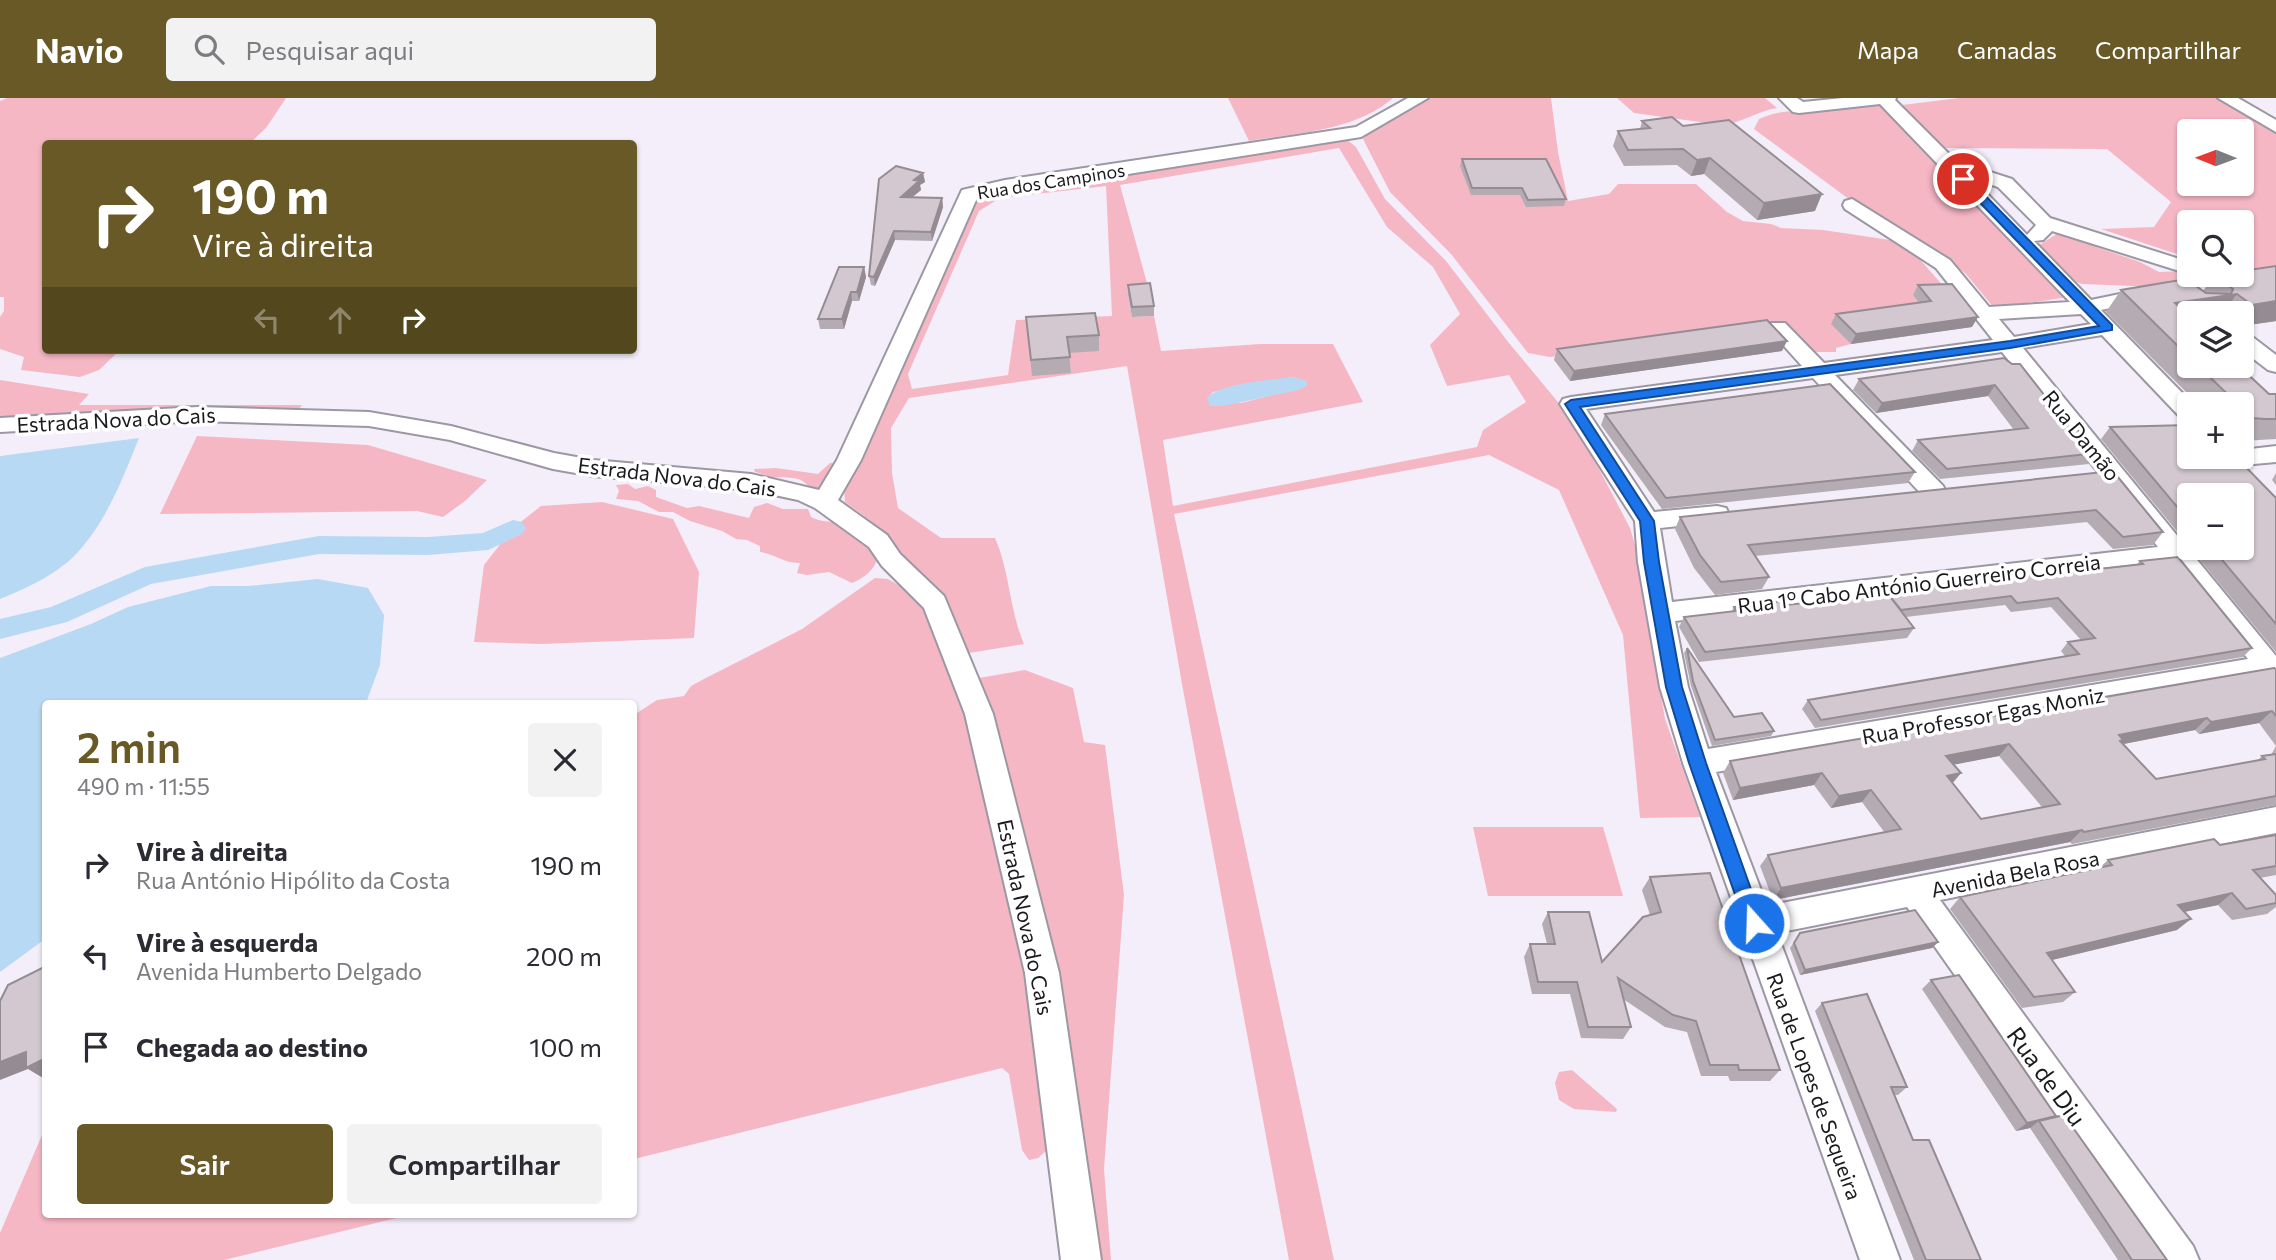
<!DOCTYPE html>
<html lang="pt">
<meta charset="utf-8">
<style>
:root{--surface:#fff;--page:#f2f2f3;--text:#2b2b33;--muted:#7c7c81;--accent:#685926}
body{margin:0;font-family:Commissioner,sans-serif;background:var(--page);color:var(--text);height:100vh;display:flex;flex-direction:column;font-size:26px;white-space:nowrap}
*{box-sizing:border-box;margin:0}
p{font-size:23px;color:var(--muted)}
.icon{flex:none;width:38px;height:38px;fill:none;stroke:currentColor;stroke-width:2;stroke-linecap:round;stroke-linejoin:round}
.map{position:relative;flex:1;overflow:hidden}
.panel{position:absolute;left:42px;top:602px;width:595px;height:518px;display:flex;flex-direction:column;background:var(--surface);border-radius:7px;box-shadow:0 2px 5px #0004}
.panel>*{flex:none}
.hud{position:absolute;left:42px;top:42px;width:595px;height:214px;border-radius:7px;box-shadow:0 2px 5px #0004;background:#685926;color:#fff;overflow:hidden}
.needle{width:46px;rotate:271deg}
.tools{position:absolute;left:2177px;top:21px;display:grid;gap:14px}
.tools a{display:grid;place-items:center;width:77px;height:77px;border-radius:7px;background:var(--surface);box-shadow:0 2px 5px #0004;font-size:35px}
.pin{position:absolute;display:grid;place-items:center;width:60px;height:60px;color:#fff;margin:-30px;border:4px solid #fff;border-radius:50%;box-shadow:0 2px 7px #0007}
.me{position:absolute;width:77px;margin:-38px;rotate:340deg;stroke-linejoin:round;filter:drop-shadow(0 0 5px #0008)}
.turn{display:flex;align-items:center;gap:24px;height:147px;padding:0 35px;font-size:32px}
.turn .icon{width:91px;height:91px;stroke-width:2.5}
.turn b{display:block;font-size:49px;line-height:60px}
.lanes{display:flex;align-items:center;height:66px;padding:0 35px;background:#0003;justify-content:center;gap:35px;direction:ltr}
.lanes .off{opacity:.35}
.round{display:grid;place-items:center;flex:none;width:74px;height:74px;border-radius:7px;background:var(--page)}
.summary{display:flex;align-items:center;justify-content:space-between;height:119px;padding:0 35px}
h1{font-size:42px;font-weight:600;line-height:52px;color:var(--accent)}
.primary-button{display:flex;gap:14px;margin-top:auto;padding:14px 35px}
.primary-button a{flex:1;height:80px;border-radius:7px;background:var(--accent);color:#fff;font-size:28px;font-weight:600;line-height:80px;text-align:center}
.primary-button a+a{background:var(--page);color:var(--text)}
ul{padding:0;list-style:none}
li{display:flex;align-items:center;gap:21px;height:91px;padding:0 35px}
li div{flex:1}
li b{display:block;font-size:26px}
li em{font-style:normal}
header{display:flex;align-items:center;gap:42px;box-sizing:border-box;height:98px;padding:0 35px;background:var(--accent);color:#fff}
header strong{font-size:33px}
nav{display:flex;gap:38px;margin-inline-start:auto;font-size:24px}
.search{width:490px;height:63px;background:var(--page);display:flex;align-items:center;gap:18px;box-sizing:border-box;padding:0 24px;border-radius:7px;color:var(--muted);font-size:26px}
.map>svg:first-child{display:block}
.green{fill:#f6b7c5;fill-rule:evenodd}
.water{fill:#b8d9f4}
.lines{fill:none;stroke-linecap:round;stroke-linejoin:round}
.canal{fill:#b8d9f4;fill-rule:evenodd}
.minor-casing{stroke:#9c98a3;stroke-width:4}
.minor{fill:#fff;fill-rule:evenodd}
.wall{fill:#b5acb3;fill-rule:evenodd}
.shaded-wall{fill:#948c92}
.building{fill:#d3c8d0;stroke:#948c92;stroke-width:2;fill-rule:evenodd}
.route{fill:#1a73e8;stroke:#114b97;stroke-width:2}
.labels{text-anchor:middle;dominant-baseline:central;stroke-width:7;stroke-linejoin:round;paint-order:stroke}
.far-street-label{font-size:18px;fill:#1a191d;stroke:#fff}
.street-label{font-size:21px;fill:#1a191d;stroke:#fff}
.near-street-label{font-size:24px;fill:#1a191d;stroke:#fff}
</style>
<header>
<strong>Navio</strong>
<div class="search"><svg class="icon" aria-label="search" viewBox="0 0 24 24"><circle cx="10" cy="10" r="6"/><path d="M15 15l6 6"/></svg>Pesquisar aqui</div>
<nav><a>Mapa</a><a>Camadas</a><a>Compartilhar</a></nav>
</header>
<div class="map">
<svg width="2276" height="1162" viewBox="0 0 2276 1162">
<rect width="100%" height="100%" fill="#f3eefa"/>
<!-- green -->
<path class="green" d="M7 0H286L266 30 250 45 46 46V252H120L99 272 80 279 21 272 24 259 0 251V219L4 213V199H0V3Z
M1228 0H1393C1355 33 1297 35 1249 43Z
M1431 0H1551L1558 54 1568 103 1609 96 1618 86H1696L1727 114 1743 123 1771 126 1781 130 1823 132 1890 142 1916 157 1945 190 1913 197 1925 213 1851 246 1836 250V254H1809L1768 230 1550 259 1528 255 1451 156 1390 94 1363 41 1366 37Z
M1617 0H1765L1777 10C1757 13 1742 25 1722 27L1634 15Z
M1959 0H2216L2276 35V170L2242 175V124H2189V160L2101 131 2154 129 2171 104 2107 51 1944 50 1902 7ZM2189 33H2242V86H2189Z
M1877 7 1885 8 2064 198 2062 200 1994 210 1966 176 1941 156 1861 110 1754 31 1759 21C1776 13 1790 13 1808 13 1831 14 1854 9 1877 7Z
M1346 41 1356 49 1385 101 1446 163 1509 245 1562 309 1597 360V367L1630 430 1635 447 1665 621 1700 719 1640 720 1623 537 1559 392 1489 357 1174 416 1334 1162H1289L1182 586 1127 268 909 300 891 330 892 375 898 410 941 440H995C1010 474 1009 511 1024 546L969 555 961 553 904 464C896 439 866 419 845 404L844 389 968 108 978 99ZM1339 50 1387 129 1433 169 1460 216 1430 247 1447 288 1509 277 1526 304 1483 332 1477 349 1173 408 1163 342 1363 304 1333 246H1260L1161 253 1154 218 1132 219 1128 197 1150 196 1120 87ZM1106 88 1112 218 1016 222 1008 277 912 291 908 276 979 113 1000 100ZM1293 279 1307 288 1241 305 1208 300 1213 294Z
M2060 134 2086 139 2096 149 2140 164 2159 174 2184 173 2203 182 2159 189 2082 186 2076 184 2039 147Z
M0 282 89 296 79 307H302L298 312 177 310 0 321Z
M197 338 368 347 487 382 465 403 443 419 417 413 160 416Z
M838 364 830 385 818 390 809 389C800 376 785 381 772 379 766 378 761 375 755 374L754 371 776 370 818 376 830 365Z
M628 386 635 391 648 388 656 392V399L687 410 699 408 749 420 754 409 767 405 783 411H808L811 419C822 425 829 422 839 426 853 432 869 448 878 460 874 472 863 481 852 485L829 474 807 477 797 475 800 465C786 466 774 456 760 454V448L747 442 736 441 722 433 690 423 673 414H659L638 403 616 401 619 393 616 387Z
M602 404 673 421 699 474 694 540 542 546 474 544 484 467 513 430 541 408Z
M875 480 888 481 909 493 923 507 960 591 1020 836 1053 1047 1038 1060 1029 1062 1022 1052 1009 976 1002 970 634 1061V617L657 602 684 598 691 588 702 582 802 531Z
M1025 572 1073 590 1084 644 1105 647 1124 797 1104 1071 1111 1162H1088L976 583 979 580Z
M1473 729H1603L1623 798H1488Z
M1572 972 1617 1011 1616 1014 1574 1011 1559 1002 1555 985 1559 974Z
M45 1030 46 1116 409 1117 224 1162H0V1135Z"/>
<!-- water -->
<path class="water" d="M1293 279 1307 283V288L1298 292 1223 308H1210L1207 300C1220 285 1272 282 1293 279Z
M139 340C123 380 107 422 78 454 58 476 27 490 0 501V358Z
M318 481 368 490 384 517 380 567 366 605 46 606 45 841 0 874V560L91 526 128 509 211 488H248Z"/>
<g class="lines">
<!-- canal -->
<path class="canal" d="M513 422 522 424 526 430 522 436 488 452 428 457 319 456 151 486 67 524 0 541V521L51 509 145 469 319 438 428 439 483 435Z"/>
<!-- minor casing -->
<g class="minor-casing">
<path id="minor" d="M1408 0H1428L1361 39 977 100 861 362 838 402 887 437 900 456 944 498 993 616 1059 875 1101 1162H1061L1025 875 965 616 924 510 882 468 869 449 815 410 798 402 751 392 593 378 553 371 450 342 369 328 198 323 0 334V320L198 309 369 314 451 328 554 355 593 362 751 376 819 392 837 362 962 92 1005 82 1356 29Z
M1779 0H1797L1803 4 1843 0H1896L1895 2 1956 63 2012 81 2050 120 2189 164V176L2052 133 2043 142 2034 143 2091 202 2144 191 2276 173V185L2144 203 2101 212 2193 306H2189V322L2181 320 2102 237 2023 250 2276 558V588L2266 584 2262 580 1716 674 1767 808 2276 709V735L1940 802 2193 1148 2199 1162H2155L1907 809 1777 835 1900 1162H1860L1744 836 1738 825 1739 822 1683 665 1660 589 1638 464 1635 423 1560 306 1563 301 1571 299 1802 268 1767 229 1771 225H1785L1824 265 1993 242 1936 170 1845 111 1843 107 1845 103 1852 101 1950 162 1989 209 2070 204 1880 6 1799 15 1793 14ZM1972 80 1998 89 2036 127 2027 137ZM2081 216 2091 226 2014 239 1999 221ZM2002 254 2158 449 1672 504 1660 430 1717 424 1726 422 1729 416 1726 410 1717 408 1654 414 1586 311 1813 280 1925 400 1934 402 1943 400 1946 394 1943 388 1835 277ZM2171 465 2248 561 1708 651 1688 589 1675 523Z
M2218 0H2238L2276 22V34Z
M2242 236 2250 237 2276 257V274L2268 272 2242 252Z
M2276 348V364L2232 368 2224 365 2220 360 2242 359V352Z"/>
</g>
<!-- minor -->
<use href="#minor" class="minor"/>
</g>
<!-- wall -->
<path class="wall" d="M1642 23 1683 28 1815 113 1757 122 1704 76 1691 78 1677 67 1624 68 1613 48 1618 33 1640 31Z
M1462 61 1566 101 1564 108 1526 109 1520 97H1471L1460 68Z
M923 75 925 84 920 87 921 92 912 99 942 100 943 109 932 143 895 142 875 188 871 187 869 178Z
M864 169 866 179 859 203H852L844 231H820L818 221Z
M2215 177 2276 223 2242 228V215H2189V268H2239L2269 296H2276V341L2242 343V306H2198L2106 214 2121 192 2203 193Z
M1128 187 1154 208V218L1132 219 1128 197Z
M1918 187 1972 229 1851 246 1831 226 1836 216 1918 204 1913 197Z
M1026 219 1099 237V253L1069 255 1071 275 1032 278Z
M1557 251 1782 253 1570 283 1554 262Z
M2004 260 2071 331 2097 355 2089 366 1940 381 1912 353 1918 342 2014 332 1988 298 1876 315 1853 292 1859 281Z
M1605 316 1915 374 1908 385 1662 411 1601 327Z
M2110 329 2276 400V554L2190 450H2242L2189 397V448L2101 341Z
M2113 373 2163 434 2153 447 2113 451 2087 424 1755 458 1769 479 1762 491 1715 497 1694 470 1675 431 1680 419Z
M2276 375V387L2272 382Z
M2140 463 2252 550 2243 559 1815 630 1802 611 1808 602 2065 558 2061 553 2068 544 2081 542 2051 509 2011 514 2005 507 1906 519 1914 530 1907 540 1699 564 1679 529 1684 519 1732 513 1734 509 1786 507 1883 496 1885 494 2137 466Z
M1687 550 1734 619 1774 633 1771 638 1712 648 1691 588 1684 555Z
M2276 571V707L2072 746 2070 744 1773 802 1760 768 1768 757 1885 735 1862 704 1831 710 1814 687 1733 702 1723 675 1730 663ZM2259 625 2276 648 2271 657 2262 658 2258 662 2156 681 2124 646 2195 632 2199 636ZM1999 658 2042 709 1981 721 1952 685 1961 675 1954 666Z
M2276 737V777L2260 780 2276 797V809L2267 816 2232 822 2218 807 2184 814 2177 832 2052 862 2075 894 2063 904 2022 910 1950 811 1960 799 2099 770 2108 762 2220 747Z
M1650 779 1780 972 1770 983H1730L1728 978H1701L1687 934 1665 929 1623 901 1631 929 1623 941 1581 940 1570 896H1532L1524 859 1530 846H1547L1542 826 1548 814 1602 864 1650 817 1642 792Z
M1800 835 1938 844 1932 850 1800 877 1790 850Z
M1931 882 2054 1020 2167 1162H2118L2030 1030 2016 1033 1922 891Z
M1822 905 1907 989 1898 997H1894L1913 1042 1981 1162H1914L1815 913Z"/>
<!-- shaded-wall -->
<path class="shaded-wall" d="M1710 60 1704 76 1691 78 1697 62Z
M923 75 925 84 920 87 921 92 902 108 901 99 914 82Z
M1822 96 1815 113 1757 122 1764 105Z
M942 100 943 109 932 143 931 134Z
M894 133 895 142 875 188 874 179Z
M864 169 866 179 859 203 857 194Z
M851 194 852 203 844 231 842 221Z
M2237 196 2223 215H2189V223L2175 205Z
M2276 203V223L2242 228V220L2252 207Z
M1978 219 1972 229 1851 246 1856 236Z
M1787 243 1782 253 1570 283 1574 273Z
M1995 287 1988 298 1876 315 1882 305Z
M2272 613 2259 625 2199 636 2211 624Z
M2207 620 2195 632 2118 647 2119 637Z
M2009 646 1999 658 1937 670 1946 658Z
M1822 675 1814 687 1733 702 1740 690Z
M1961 675 1951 687 1947 678Z
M1871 692 1862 704 1831 710 1839 698Z
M2082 732 2070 744 1773 802 1781 790Z
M2232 795 2218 807 2164 818 2178 807Z
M2191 821 2177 832 2035 866 2047 855Z
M1938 844 1932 850 1800 877 1805 872Z
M26 954 46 960V979L43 980 28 971 0 982V964Z
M2056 1018 2045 1026 2039 1023 2030 1030 2016 1033 2027 1025Z"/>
<!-- building -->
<path class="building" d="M1672 19 1683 28 1729 22 1822 96 1764 105 1710 60 1697 62 1683 51 1628 52 1618 33 1650 30 1642 23Z
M1462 61H1546L1566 101 1528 102 1522 90H1472Z
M896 68 923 75 914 82 919 83 901 99 942 100 931 134 894 133 874 179 869 178 879 81Z
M2276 168V203L2252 207 2237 196 2175 205 2189 219V259L2121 192 2186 181 2206 195 2231 196 2233 191 2215 177H2242V173Z
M839 169H864L857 194H851L842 221H818Z
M1150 185 1154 208 1132 209 1128 187Z
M1952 186 1978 219 1856 236 1836 216 1931 203 1918 187Z
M1095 215 1099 237 1067 239 1070 259 1031 262 1026 219Z
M1767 222 1787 243 1574 273 1557 251Z
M2004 260 2012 266H2020L2071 331H2077L2097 355 1947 371 1918 342 2028 330 1995 287 1882 305 1859 281Z
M2198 268H2239L2269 296H2276V321H2265L2251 320 2242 310V306H2238Z
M1830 286 1915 374 1666 400 1605 316Z
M2189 327V359H2236L2276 400V526L2212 450H2242V397H2189V423L2110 329Z
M2113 373 2163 434 2123 439 2096 412 1748 447 1769 479 1721 484 1700 457 1680 419Z
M2178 459 2252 550 1821 622 1808 602 2079 556 2068 544 2095 540 2058 500 2017 505 2011 498 1901 512 1888 496H1886L1885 494 2035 475 2045 477 2143 466 2140 463Z
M1888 496 1914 530 1705 554 1684 519 1736 513 1734 509 1783 503 1786 507Z
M1687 550 1734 619 1762 615 1774 633 1715 642 1693 583Z
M2274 570 2276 571V618L2272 613 2211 624 2207 620 2119 637 2123 642 2120 643 2156 681 2265 661 2262 658 2276 656V698L2084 734 2082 732 1781 790 1768 757 1901 731 1871 692 1839 698 1822 675 1740 690 1730 663ZM2009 646 2060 706 1981 721 1947 678 1961 675 1946 658Z
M2276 737V768L2253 772 2276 797V805L2246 811 2232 795 2178 807 2191 821 2047 855 2075 894 2034 899 1960 799 2112 767 2108 762 2214 741 2220 747Z
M1710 775 1780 972H1739L1738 967H1710L1696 923 1673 917 1618 880 1631 929H1588L1577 884H1538L1530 846H1555L1548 814H1589L1602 864 1643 819 1661 814 1650 779Z
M1915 812 1938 844 1805 872 1794 845 1800 835Z
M46 868V960L26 970V954L0 964V903L8 887Z
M1959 877 2056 1018 2027 1025 1931 882Z
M1867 896 1907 989H1891L1913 1042H1929L1981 1162H1926L1822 905Z
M2064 1017 2167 1162H2132L2039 1023Z"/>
<!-- route -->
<path class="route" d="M1960 79H1967L2112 227V232L2010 250 1580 309 1654 423 1659 464 1682 589 1706 665 1763 825 1761 830 1754 833 1748 830 1745 825 1689 665 1666 589 1644 464 1640 423 1565 306 1571 302 2010 243 2099 228 1960 84Z"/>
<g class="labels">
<!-- far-street labels -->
<g class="far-street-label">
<text transform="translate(1051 83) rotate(-9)">Rua dos Campinos</text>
</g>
<!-- street labels -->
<g class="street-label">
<text transform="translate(116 321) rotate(-3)">Estrada Nova do Cais</text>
<text transform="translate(2082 337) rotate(51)">Rua Damão</text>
<text transform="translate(677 378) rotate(7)">Estrada Nova do Cais</text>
<text transform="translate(1919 485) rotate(-7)">Rua 1º Cabo António Guerreiro Correia</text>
<text transform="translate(1983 617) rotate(-10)">Rua Professor Egas Moniz</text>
<text transform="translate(2015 775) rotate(-11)">Avenida Bela Rosa</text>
<text transform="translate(1026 819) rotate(78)">Estrada Nova do Cais</text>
<text transform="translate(1815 988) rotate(70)">Rua de Lopes de Sequeira</text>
</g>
<!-- near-street labels -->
<g class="near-street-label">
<text transform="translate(2047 978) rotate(54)">Rua de Diu</text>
</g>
</g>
</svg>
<div class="tools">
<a><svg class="needle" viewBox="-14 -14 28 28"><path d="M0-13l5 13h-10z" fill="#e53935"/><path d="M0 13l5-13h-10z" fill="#7c7c81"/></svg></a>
<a><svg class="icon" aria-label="search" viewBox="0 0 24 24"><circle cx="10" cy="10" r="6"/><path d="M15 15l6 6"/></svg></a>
<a><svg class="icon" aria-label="layers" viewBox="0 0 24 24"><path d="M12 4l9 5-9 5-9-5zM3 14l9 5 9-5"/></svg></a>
<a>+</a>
<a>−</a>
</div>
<div class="pin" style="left:1963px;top:81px;background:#d93025"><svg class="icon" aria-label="arrive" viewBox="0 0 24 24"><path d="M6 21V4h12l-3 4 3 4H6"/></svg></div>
<svg class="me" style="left:1754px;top:825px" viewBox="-20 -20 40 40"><circle r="17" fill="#1a73e8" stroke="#fff" stroke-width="3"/><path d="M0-11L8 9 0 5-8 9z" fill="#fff"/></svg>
<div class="hud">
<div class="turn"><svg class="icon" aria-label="right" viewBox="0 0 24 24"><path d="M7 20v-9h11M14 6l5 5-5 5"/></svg><div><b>190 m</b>Vire à direita</div></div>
<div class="lanes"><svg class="icon off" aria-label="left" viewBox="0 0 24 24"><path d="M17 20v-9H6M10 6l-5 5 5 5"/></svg><svg class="icon off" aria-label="ahead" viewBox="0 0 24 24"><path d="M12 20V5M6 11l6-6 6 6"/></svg><svg class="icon" aria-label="right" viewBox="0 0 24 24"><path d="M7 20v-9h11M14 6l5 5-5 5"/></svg></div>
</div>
<section class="panel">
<div class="summary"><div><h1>2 min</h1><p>490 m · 11:55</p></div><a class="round"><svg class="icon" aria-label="close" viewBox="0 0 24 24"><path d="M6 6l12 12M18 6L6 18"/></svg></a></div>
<ul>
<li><svg class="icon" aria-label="right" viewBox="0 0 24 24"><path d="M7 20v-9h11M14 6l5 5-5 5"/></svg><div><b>Vire à direita</b><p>Rua António Hipólito da Costa</p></div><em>190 m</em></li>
<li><svg class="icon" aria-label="left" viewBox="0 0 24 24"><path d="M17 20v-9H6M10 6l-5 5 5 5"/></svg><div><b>Vire à esquerda</b><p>Avenida Humberto Delgado</p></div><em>200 m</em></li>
<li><svg class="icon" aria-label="arrive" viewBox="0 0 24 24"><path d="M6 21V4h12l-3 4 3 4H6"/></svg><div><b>Chegada ao destino</b></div><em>100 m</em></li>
</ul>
<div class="primary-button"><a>Sair</a><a>Compartilhar</a></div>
</section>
</div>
